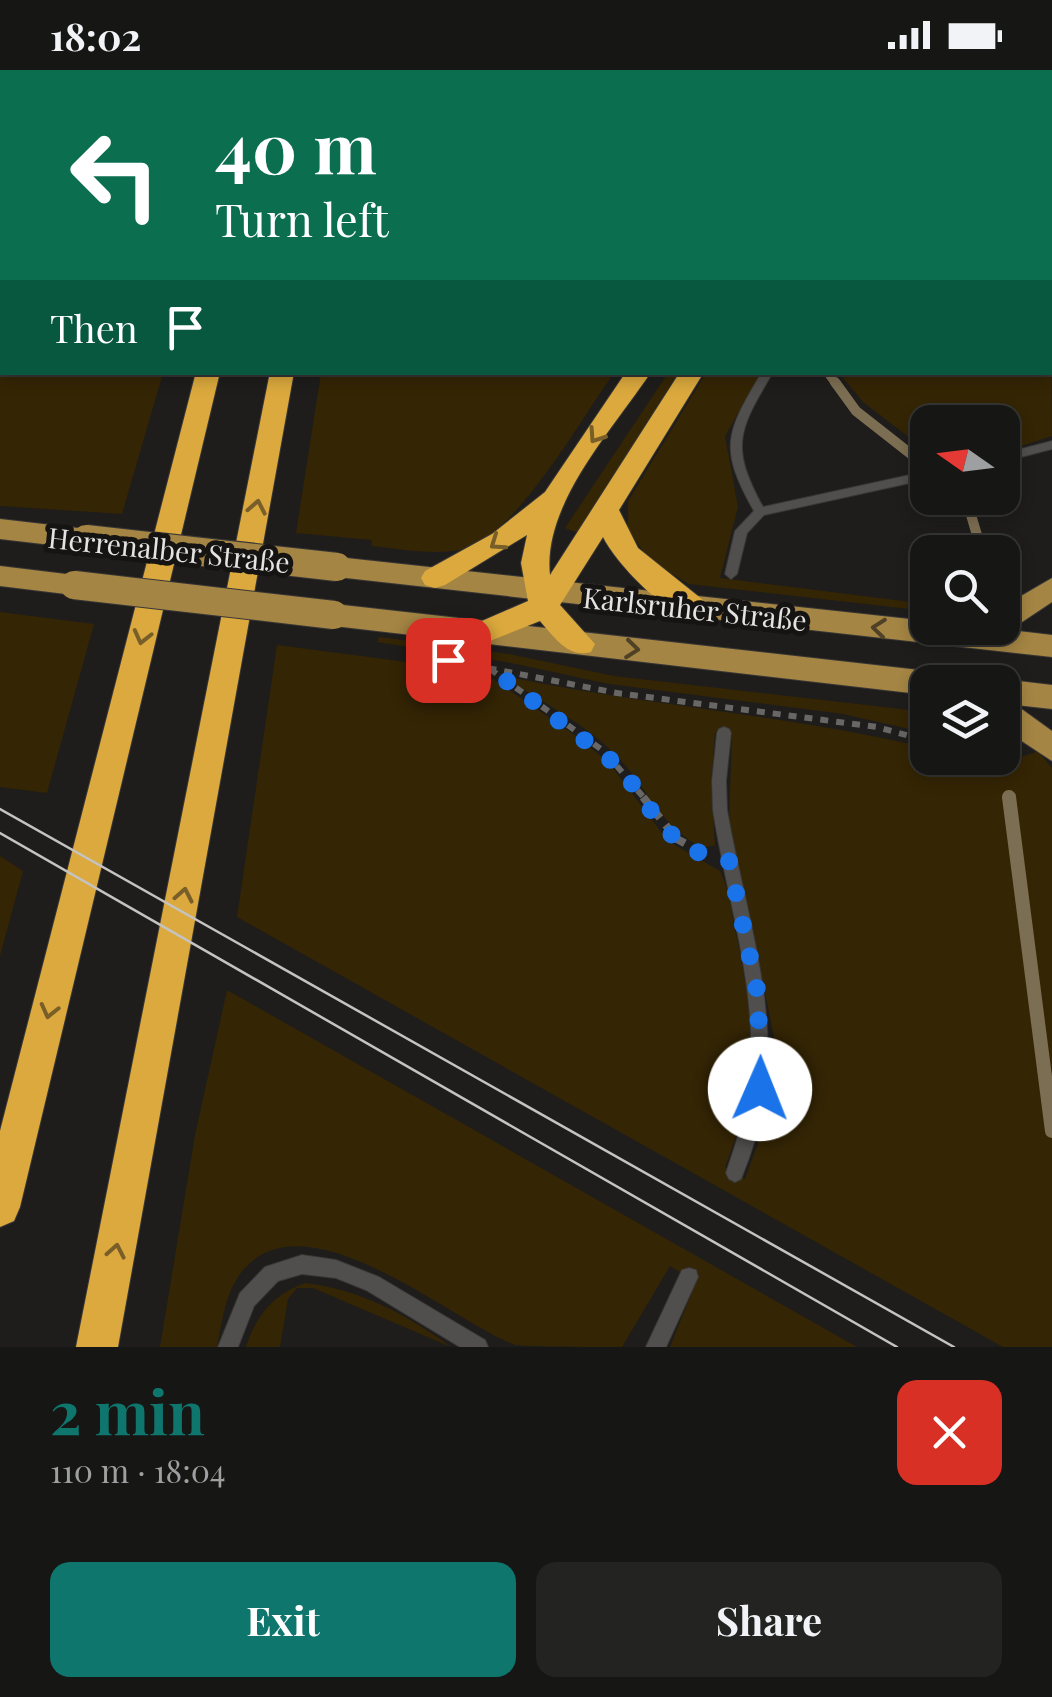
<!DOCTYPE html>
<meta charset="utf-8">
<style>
:root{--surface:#161614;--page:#232322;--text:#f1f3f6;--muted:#9e9fa0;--line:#353534;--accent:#0f766e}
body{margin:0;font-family:"Playfair Display",serif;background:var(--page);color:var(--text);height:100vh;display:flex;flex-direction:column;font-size:38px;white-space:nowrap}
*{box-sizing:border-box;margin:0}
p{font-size:32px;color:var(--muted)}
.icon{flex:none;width:55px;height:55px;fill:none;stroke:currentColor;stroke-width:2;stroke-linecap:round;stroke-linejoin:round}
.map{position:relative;height:1277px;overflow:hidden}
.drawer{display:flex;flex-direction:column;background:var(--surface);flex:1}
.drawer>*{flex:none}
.banner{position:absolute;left:0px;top:0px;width:1052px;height:305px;box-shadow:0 5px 15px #0003,0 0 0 2px var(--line);background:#0b6e4f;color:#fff;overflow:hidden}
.needle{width:65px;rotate:284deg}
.buttons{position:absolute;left:910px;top:335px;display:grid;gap:20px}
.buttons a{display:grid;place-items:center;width:110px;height:110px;border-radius:20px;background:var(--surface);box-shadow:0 5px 15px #0003,0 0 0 2px var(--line);font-size:50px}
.pin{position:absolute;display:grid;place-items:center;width:85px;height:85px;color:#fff;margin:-42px;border-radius:20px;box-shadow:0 5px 15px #0006}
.me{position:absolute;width:110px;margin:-55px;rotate:1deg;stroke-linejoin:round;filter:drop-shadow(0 0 8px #0008)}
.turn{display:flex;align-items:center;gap:35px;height:210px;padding:0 50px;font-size:45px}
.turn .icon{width:130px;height:130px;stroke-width:2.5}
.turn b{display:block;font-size:70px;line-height:85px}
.then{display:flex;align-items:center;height:95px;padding:0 50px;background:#0003;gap:20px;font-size:38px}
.round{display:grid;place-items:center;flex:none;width:105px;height:105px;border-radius:20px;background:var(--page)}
.headline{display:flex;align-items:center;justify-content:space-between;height:170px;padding:0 50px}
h1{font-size:60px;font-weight:700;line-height:75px;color:var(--accent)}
.cta{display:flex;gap:20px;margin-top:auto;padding:20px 50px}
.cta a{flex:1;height:115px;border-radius:20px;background:var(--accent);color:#fff;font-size:40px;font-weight:700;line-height:115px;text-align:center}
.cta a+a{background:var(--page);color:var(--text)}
.status{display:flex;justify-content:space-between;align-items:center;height:70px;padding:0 50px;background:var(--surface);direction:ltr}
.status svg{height:28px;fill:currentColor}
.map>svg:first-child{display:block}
.green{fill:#342504}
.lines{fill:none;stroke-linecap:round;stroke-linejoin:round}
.stream-far2{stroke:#7c6e52;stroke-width:8}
.stream-far1{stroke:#7c6e52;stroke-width:10}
.stream{stroke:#7c6e52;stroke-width:14}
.lane-casing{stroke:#383736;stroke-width:2}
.primary-casing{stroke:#383736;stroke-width:2}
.highway-casing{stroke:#383736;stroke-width:2}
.path-far2{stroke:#686765;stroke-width:4;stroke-dasharray:5 5;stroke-linecap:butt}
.path-far1{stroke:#686765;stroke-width:6;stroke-dasharray:8 8;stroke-linecap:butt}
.path{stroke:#686765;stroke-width:8;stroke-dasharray:9 9;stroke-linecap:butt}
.lane{fill:#514f4d;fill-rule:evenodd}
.primary{fill:#a48543;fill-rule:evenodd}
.highway{fill:#dba93d;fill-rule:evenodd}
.tram{stroke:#c4c3c1;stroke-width:2.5}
.primary-bridge-casing{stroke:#383736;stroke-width:30;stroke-linecap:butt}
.primary-bridge{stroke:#a48543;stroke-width:28}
.wall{fill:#644b10}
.building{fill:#715c26;stroke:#837144;stroke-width:2.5}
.oneway{stroke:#785e28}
.oneway2{stroke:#4e4126}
.route{stroke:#1a73e8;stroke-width:18;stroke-dasharray:0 32.4}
.labels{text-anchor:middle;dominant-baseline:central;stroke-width:10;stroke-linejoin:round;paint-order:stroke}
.street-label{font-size:28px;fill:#e4e3e1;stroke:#151412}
</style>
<div class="status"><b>18:02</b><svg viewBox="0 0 49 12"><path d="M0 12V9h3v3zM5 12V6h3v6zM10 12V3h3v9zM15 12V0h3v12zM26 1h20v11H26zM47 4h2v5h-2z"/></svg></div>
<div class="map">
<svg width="1052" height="1277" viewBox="0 0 1052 1277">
<rect width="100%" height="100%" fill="#1e1d1b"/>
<!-- green -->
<path class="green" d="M0 72 2 302 163 303 122 444 0 436Z
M1050 83 1052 366 1003 382 1002 352H928L927 381 863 332 839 303 1050 302Z
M321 303H614C582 347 516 465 465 479 435 486 401 479 371 476L372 470 296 463Z
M668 303H678L578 463 565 458Z
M706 303H761L725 366 738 437 720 508 927 534V541L689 514 650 491 628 459V431Z
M0 542 94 554 47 723 0 717Z
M379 567 509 584 614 606 927 642V663L843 644 609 614 511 593 377 572Z
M277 575 483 602 579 668 609 693 668 771 720 801C730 821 732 847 737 869 755 953 758 1016 725 1097L745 1109 765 1054 773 1009 774 967 729 750 732 664 715 662 711 715 715 775 703 778C660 757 646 715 614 683 584 654 546 634 512 612L509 607C648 636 790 645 927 678L928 688C977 688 988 701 1038 681L1052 698V1277H1003L237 847Z
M0 786 23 801 0 886Z
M227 920 857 1277H670L696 1212 670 1196 622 1277C594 1277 539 1277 515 1275 448 1249 302 1121 240 1204 225 1225 222 1252 217 1277H160L195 1065Z
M305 1213C359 1219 408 1245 451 1277L313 1218H297L288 1229 280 1277H246C256 1245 274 1224 305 1213Z"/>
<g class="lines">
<!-- stream-far2 -->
<path class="stream-far2" d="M827 302 836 315"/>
<!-- stream-far1 -->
<path class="stream-far1" d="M835 312 856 341 921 392
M966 428 982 482"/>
<!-- stream -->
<path class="stream" d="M1009 727 1052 1061"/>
<!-- lane casing -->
<g class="lane-casing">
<path id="lane" d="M1050 71H1052V77H1050Z
M762 302H773C739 360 729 375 763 437L928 401V409L764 445 747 463 737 504 731 509 725 504 735 461 754 441C718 377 726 363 762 302Z
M1052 371V379L1002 392V384Z
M724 657 729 659 731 663 726 711 727 740C742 827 773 916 767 1005 765 1041 754 1077 741 1109L735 1112 729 1109 726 1103C737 1071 747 1040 750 1006 758 918 726 826 713 740L712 711 717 663 719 659Z
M302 1185 336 1190 379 1207 485 1270 488 1277H460L366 1220 336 1208 302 1204 278 1211 254 1236 238 1277H218L240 1223 265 1197Z
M689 1198 696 1200 698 1207 666 1277H646L682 1200Z"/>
</g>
<!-- primary casing -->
<g class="primary-casing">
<path id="primary" d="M0 449 86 459 95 462 99 469 95 476 86 479 0 469Z
M337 487 928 551V558H1002V537L1052 508V532L1010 560 1052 565V587L337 507 327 504 323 497 327 490Z
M0 496 74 505 84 508 88 515 84 522 74 525 0 516Z
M334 534 928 601 938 605 943 612H928V625L334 556 324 553 320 545 324 537Z
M1002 609 1052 615V639L1016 635 1052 661V691L1002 658V612H992Z"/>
</g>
<!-- highway casing -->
<g class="highway-casing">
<path id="highway" d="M328 0H346V2H328Z
M468 0H491L492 2H470Z
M2 38V50L0 51V39Z
M196 302H220L20 1137 14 1151 0 1157V1061Z
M270 302H294L118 1277H76Z
M626 302H651C614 358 542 434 550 505L680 302H704L619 440 638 478 703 530 707 538 703 546C672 555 616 493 603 467L560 535 595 574 591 582C569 589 554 567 540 551L485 573 475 570 471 562 475 554 528 531 521 493 527 465 445 515 435 518 425 515 421 508 425 501 492 464 545 422Z"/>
</g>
<!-- path-far2 -->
<path class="path-far2" d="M526 0 532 2"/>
<!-- path-far1 -->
<path class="path-far1" d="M457 592 617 623 877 657 928 671
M490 599 605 682 645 729"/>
<!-- path -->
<path class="path" d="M643 727 677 769 704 784"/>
<!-- lane -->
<use href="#lane" class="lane"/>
<!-- primary -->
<use href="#primary" class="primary"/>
<!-- highway -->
<use href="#highway" class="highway"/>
<!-- tram -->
<path class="tram" d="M0 739 954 1277
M0 763 897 1277"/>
<!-- primary-bridge casing -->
<g class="primary-bridge-casing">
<path id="primary-bridge" d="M86 469 337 497
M74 515 334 545"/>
</g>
<!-- primary-bridge -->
<use href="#primary-bridge" class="primary-bridge"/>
</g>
<!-- wall -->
<path class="wall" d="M921 0H940L939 2H922Z"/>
<!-- building -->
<path class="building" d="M1017 0H1031L1032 2H1018Z"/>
<!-- one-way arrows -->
<defs><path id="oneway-chevron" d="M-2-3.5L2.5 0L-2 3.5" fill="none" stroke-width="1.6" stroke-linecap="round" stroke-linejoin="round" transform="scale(2.5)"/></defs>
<g class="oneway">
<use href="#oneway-chevron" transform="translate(596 366) rotate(124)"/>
<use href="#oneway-chevron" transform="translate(257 437) rotate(-79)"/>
<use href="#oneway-chevron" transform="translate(497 473) rotate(145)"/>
<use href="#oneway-chevron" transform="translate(142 567) rotate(104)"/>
<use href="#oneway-chevron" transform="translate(184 825) rotate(-79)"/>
<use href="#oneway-chevron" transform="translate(49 941) rotate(104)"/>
<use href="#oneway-chevron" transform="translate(116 1181) rotate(-79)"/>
</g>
<g class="oneway2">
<use href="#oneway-chevron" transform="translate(879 558) rotate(-174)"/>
<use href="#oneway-chevron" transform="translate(632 579) rotate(6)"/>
</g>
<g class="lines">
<!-- route -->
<path class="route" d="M448 590 487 596 621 698 662 756 680 772 694 781 729 791 758 924 760 1019"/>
</g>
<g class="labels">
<!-- street labels -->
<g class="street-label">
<text transform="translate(169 479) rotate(6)">Herrenalber Straße</text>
<text transform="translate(695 538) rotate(6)">Karlsruher Straße</text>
</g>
</g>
</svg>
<div class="buttons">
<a><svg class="needle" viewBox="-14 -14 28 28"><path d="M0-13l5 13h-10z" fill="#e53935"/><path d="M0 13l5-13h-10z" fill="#9e9fa0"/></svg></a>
<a><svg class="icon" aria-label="search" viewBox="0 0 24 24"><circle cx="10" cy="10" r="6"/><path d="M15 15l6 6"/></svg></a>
<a><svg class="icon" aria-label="layers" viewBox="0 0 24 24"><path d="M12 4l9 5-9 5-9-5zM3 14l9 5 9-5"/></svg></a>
</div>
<div class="pin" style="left:448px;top:590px;background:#d93025"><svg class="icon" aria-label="arrive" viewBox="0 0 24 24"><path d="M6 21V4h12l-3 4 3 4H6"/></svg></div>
<svg class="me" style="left:760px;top:1019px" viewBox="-20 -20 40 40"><circle r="19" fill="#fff"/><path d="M0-13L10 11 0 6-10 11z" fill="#1a73e8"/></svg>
<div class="banner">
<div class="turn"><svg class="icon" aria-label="left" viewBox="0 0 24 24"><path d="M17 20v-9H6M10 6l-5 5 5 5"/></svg><div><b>40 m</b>Turn left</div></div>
<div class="then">Then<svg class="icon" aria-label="arrive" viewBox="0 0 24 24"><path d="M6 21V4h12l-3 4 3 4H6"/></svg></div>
</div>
</div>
<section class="drawer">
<div class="headline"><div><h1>2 min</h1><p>110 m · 18:04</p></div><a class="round" style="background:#d93025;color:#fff"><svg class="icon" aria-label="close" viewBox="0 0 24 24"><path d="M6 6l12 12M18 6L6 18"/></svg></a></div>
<div class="cta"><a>Exit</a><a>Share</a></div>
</section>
